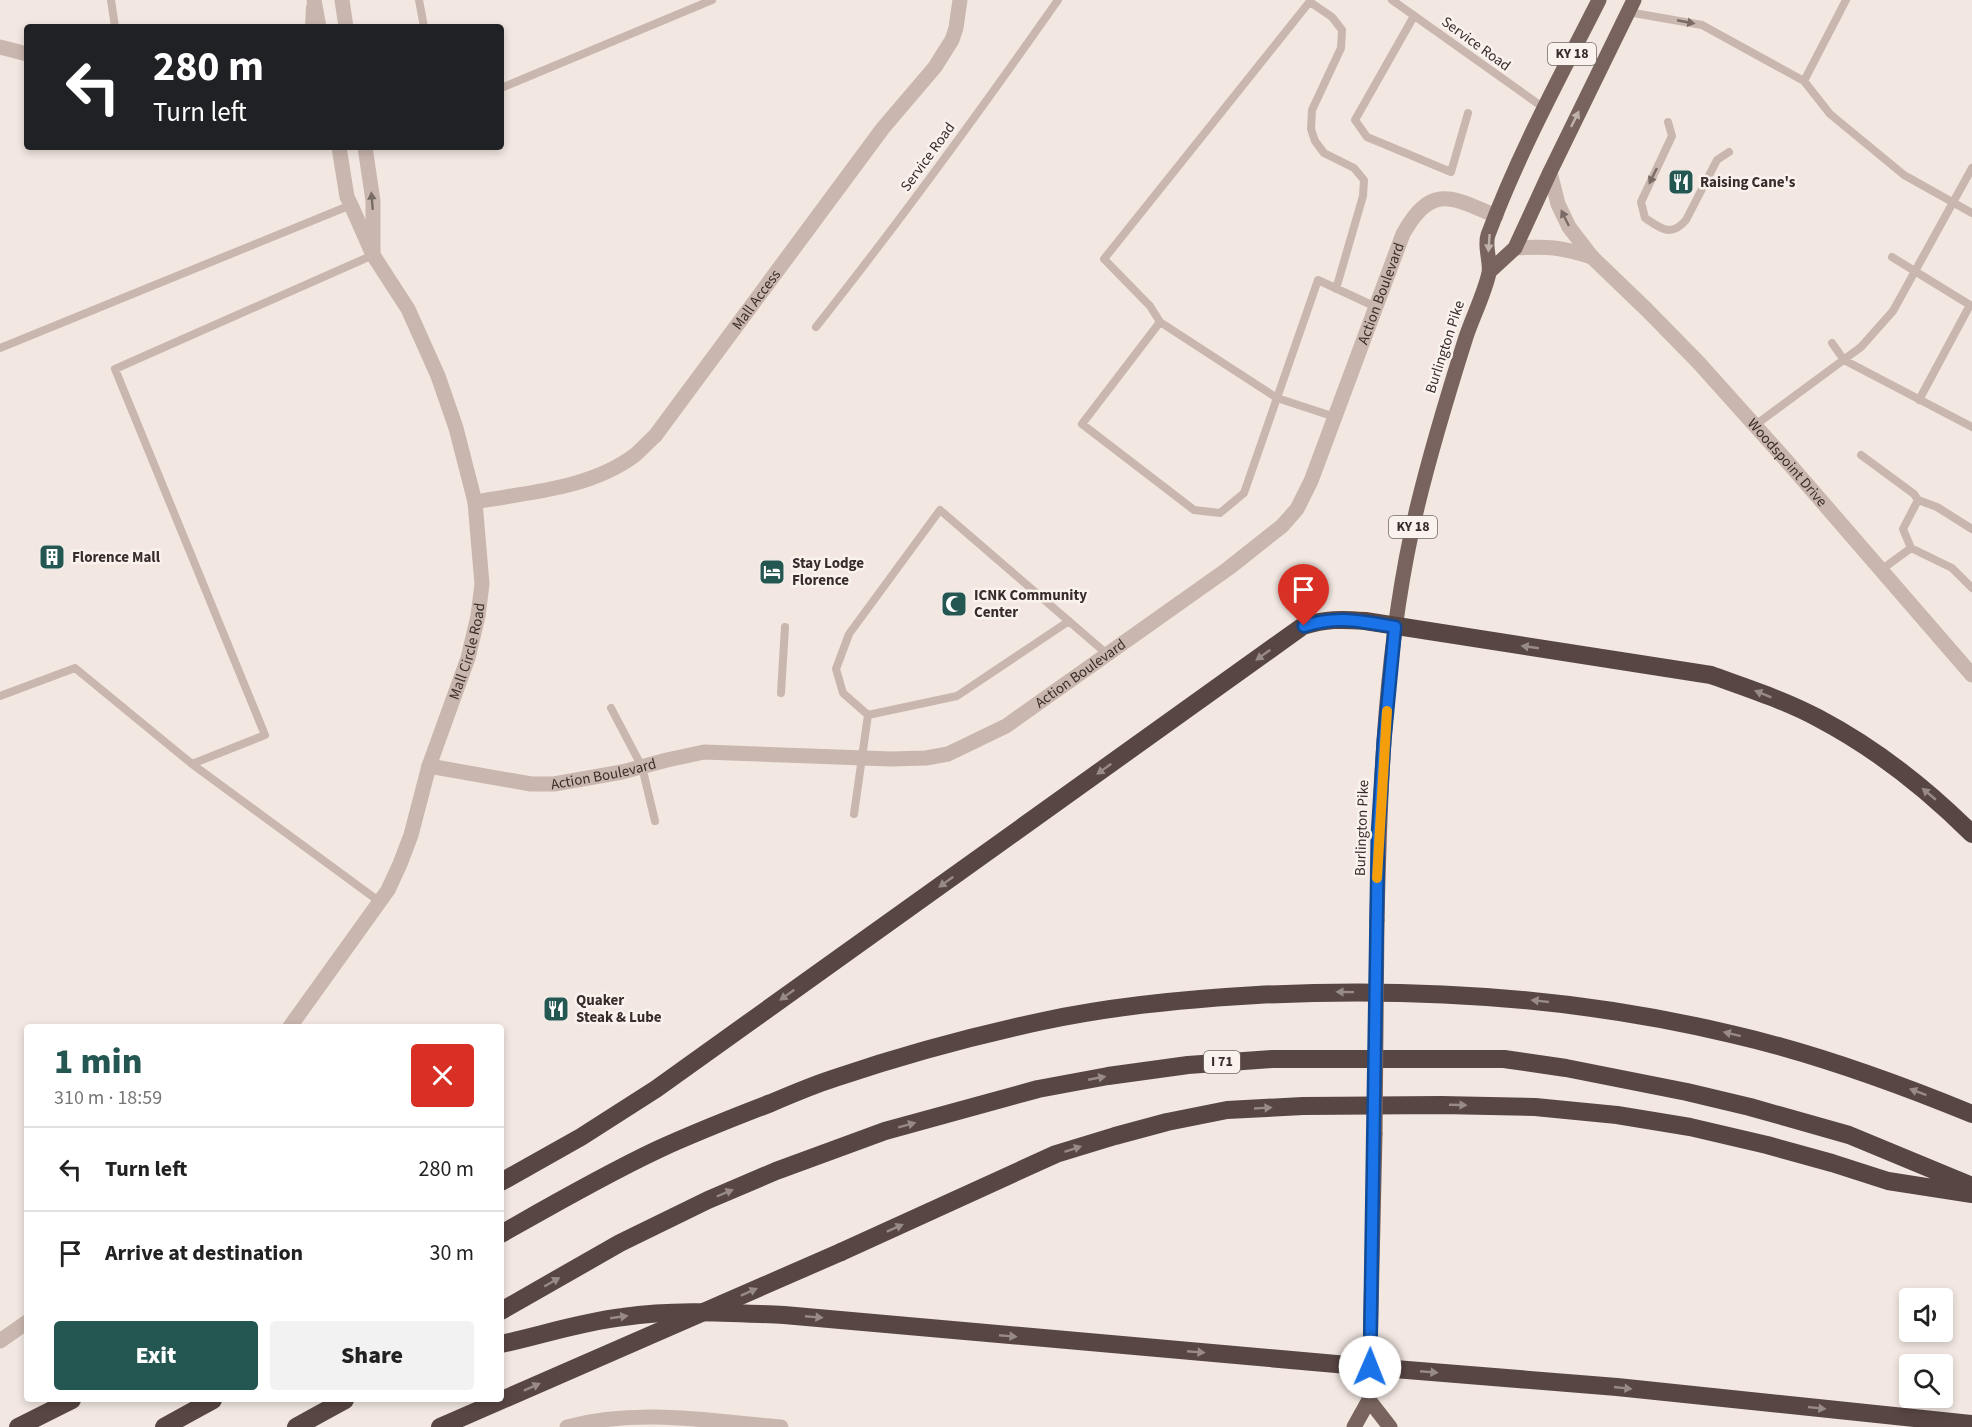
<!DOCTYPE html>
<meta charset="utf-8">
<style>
:root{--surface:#fff;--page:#f2f2f2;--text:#222;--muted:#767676;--line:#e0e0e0;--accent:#245752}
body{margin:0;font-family:"Source Sans 3",sans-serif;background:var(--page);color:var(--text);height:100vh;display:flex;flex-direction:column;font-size:22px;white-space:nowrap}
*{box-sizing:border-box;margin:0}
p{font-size:20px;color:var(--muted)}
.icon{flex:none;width:33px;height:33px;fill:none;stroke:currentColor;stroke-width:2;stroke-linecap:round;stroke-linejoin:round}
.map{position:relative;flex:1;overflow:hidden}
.side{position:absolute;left:24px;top:1024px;width:480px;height:378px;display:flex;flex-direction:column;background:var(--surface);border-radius:6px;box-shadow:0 3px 9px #0003}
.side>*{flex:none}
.guide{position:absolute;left:24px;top:24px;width:480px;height:126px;border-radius:6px;box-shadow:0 3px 9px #0003;background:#202124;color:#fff;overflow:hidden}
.controls{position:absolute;left:1899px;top:1288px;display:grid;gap:12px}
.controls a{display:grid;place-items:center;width:54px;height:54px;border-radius:6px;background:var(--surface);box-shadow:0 3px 9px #0003;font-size:30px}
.pin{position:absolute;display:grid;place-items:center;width:51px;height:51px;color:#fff;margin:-62px -26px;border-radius:50% 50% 50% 0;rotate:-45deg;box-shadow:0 0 6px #0007}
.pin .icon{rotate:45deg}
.me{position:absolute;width:66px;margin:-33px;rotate:1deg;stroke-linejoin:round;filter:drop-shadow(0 0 4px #0008)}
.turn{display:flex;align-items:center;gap:21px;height:126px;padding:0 30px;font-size:27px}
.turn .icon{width:78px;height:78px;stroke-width:2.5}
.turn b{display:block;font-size:42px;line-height:51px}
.round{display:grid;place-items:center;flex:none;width:63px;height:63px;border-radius:6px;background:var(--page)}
.summary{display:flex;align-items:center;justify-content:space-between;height:102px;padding:0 30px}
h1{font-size:36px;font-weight:800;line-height:45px;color:var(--accent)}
.action{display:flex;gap:12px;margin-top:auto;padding:12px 30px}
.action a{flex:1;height:69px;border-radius:6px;background:var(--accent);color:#fff;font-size:24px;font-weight:800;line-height:69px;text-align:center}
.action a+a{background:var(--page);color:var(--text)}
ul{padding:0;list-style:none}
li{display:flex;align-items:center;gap:18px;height:84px;padding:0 30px;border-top:2px solid var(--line)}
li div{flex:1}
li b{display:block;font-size:22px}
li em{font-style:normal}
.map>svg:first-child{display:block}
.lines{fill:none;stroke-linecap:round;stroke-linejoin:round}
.lane{stroke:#c9b6ae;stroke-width:8}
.street{stroke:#c9b6ae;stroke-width:15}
.primary{stroke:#79635e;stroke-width:15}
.highway{stroke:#584643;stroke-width:18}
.primary-bridge{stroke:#79635e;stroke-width:15}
.highway-bridge{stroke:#584643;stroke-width:18}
.oneway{fill:#796b66}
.oneway2{fill:#bfb2ad}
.oneway3{fill:#988b87}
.route-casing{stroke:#114b97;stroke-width:15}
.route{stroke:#1a73e8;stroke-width:10}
.slow{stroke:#f59e0b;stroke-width:10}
.labels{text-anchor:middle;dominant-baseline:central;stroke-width:5;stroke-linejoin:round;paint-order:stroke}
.shield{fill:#f9f2ed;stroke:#726865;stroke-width:1.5}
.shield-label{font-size:14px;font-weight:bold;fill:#382d2b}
.street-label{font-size:15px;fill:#382d2b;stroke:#f9f2ed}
.poi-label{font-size:15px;font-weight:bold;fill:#382d2b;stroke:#f9f2ed;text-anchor:start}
</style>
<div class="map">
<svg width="1972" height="1427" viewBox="0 0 1972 1427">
<rect width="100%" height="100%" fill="#f2e7e1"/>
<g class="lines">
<!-- lane -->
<path class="lane" d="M111 0 115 27
M419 0 424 27
M1311 0 1104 259 1150 306 1160 322 1082 424 1194 510 1220 513 1244 493 1318 280 1376 307
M1392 0 1544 108
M1310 2 1332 17 1342 30 1341 48 1312 110 1311 129 1315 141 1324 153 1354 168 1364 180 1363 196 1336 289
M1628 12 1702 25 1804 81 1830 114 1904 175 1972 213
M1414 16 1355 120 1367 137 1451 172 1468 113
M309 27 310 7
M1804 81 1846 0
M501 88 712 0
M1668 122 1672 136 1641 202 1645 218C1660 228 1671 238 1686 220L1717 160 1729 152
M1892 257 1970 305 1919 400
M1160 322 1277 398 1335 417
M816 327C900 221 980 111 1058 0
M1832 343 1844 360 1972 427
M0 348 351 205
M1754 426 1861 347 1893 311 1972 168
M1861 455 1914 494 1918 500 1903 529 1911 548
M1918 500 1937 507 1972 529
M1881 570 1911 548 1952 568 1972 588
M781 693 785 627
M0 696 75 668 192 764 380 902
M611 708 642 767 655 821
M868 715 957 696 1069 621
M192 764 265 735 115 369 373 255
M854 814 868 715 843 693 836 669 849 634 940 510 1107 654"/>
<!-- street -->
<g class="street">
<path d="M314 0 319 27"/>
<path d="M342 0 346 27"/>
<path d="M0 47 27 54"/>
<path d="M365 147 373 201V252"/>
<path id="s1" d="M1550 172 1558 204 1569 227 1592 257 1647 310 1698 362 1785 459 1972 675"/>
<path d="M1515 248C1548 246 1561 247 1592 257"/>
<path id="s2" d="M475 502C528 492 590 489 635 455 642 449 648 442 655 436L883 128 935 67 952 40 956 28 960 0"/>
<path id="s3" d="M429 766 531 784H554L622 772 667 760 704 752 891 759 926 758 948 754 1006 726 1229 568 1282 526 1297 509 1311 481 1403 234C1431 183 1452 197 1496 216"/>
<path id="s4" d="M289 1028 388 890 400 864 411 835 429 766 468 658 478 616 482 584 475 502 456 428 438 376 408 309 373 255 351 205 347 197 339 147"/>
<path d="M0 1341 27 1322"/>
<path d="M567 1427C637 1408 710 1421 781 1427"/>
</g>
<!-- primary -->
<path class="primary" d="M1489 272 1515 248 1550 172 1634 0
M1377 920C1380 782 1385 642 1417 508 1431 450 1448 394 1466 337 1473 316 1484 295 1489 273 1491 261 1484 247 1488 235 1518 154 1560 77 1599 0
M1369 1400 1390 1427
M1354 1427 1369 1400 1375 1134"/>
<!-- highway -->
<path class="highway" d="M501 1182 581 1137 656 1089 1303 626C1326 619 1341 619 1365 621L1711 675C1747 688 1784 700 1818 718 1875 748 1926 788 1972 834
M501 1234C552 1205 604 1175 657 1150 694 1133 732 1118 771 1103 792 1094 813 1085 835 1078 903 1055 973 1036 1043 1021 1112 1006 1186 999 1257 995 1416 987 1576 997 1731 1034 1814 1053 1894 1082 1972 1114
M841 1252 1056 1154 1115 1136 1167 1122 1227 1110 1303 1106 1441 1105 1535 1107 1617 1115 1690 1127 1767 1145 1832 1163 1888 1181 1972 1194
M501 1311 620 1243 708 1200 776 1171 885 1131 1038 1089 1108 1076 1188 1065 1272 1059H1504L1566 1068 1687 1092 1750 1107 1849 1135 1972 1186
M501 1344C542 1335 581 1322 623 1317 677 1309 730 1313 784 1315L1370 1367 1617 1387 1972 1424
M18 1427 72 1400
M164 1427 213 1400
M296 1427 345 1400"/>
<!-- primary-bridge -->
<path class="primary-bridge" d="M1375 1134 1377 920"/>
<!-- highway-bridge -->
<path class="highway-bridge" d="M440 1427 841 1252"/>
</g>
<!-- one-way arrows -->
<defs><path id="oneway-solid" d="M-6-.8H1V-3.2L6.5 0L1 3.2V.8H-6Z" transform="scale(1.5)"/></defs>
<g class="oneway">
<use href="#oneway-solid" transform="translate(1686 22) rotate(11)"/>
<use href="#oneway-solid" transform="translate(1653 176) rotate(116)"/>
<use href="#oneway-solid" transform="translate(372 201) rotate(-95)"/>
<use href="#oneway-solid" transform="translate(1565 218) rotate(-116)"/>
</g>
<g class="oneway2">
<use href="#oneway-solid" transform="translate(1575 119) rotate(-64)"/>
<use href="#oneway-solid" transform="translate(1489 243) rotate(94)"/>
</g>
<g class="oneway3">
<use href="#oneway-solid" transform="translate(1530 647) rotate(-172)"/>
<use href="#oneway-solid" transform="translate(1263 655) rotate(144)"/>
<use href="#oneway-solid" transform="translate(1763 694) rotate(-158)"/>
<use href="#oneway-solid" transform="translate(1104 769) rotate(144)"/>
<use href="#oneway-solid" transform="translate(1929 794) rotate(-140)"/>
<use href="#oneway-solid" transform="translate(946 882) rotate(144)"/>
<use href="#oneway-solid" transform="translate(1345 992) rotate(-179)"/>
<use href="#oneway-solid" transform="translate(787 995) rotate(144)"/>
<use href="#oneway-solid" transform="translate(1540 1001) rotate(-174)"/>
<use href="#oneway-solid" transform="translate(1732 1034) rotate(-166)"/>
<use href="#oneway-solid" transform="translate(1097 1078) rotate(-11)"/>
<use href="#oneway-solid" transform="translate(1918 1092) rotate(-159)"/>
<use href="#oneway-solid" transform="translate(1458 1105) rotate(2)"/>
<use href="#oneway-solid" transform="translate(1263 1108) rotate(-3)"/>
<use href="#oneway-solid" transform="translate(907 1125) rotate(-15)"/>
<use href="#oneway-solid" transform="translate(1073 1149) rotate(-18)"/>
<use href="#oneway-solid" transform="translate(725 1193) rotate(-23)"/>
<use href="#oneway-solid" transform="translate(895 1228) rotate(-24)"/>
<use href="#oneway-solid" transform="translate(552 1282) rotate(-30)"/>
<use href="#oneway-solid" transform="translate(749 1292) rotate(-24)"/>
<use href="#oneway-solid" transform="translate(619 1317) rotate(-8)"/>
<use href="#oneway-solid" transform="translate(814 1317) rotate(5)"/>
<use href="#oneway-solid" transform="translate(1008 1336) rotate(5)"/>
<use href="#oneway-solid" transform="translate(1196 1352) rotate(5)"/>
<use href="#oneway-solid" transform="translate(1429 1372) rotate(5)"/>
<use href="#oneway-solid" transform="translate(532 1387) rotate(-24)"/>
<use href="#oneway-solid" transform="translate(1623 1388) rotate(6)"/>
<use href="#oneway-solid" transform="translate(1817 1408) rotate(6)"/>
</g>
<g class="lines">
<!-- route casing -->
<g class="route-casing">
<path id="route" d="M1304 626C1338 615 1360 621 1395 627L1384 741 1378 836 1370 1367"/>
</g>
<!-- route -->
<use href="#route" class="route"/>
<!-- slow -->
<path class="slow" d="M1377 878 1387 711"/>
</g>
<!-- icons -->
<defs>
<g id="restaurant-square" transform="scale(1.35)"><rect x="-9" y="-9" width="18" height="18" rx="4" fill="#245752" stroke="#f9f2ed"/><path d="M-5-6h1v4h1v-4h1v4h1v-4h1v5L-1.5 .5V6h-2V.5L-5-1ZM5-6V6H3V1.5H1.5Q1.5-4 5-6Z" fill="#fff"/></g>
<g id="building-square" transform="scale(1.35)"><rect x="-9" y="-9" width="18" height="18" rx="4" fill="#245752" stroke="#f9f2ed"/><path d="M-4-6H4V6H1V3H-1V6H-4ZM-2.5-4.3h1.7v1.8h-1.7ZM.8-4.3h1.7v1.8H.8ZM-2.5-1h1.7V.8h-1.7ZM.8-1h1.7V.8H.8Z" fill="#fff"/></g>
<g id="hotel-square" transform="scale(1.35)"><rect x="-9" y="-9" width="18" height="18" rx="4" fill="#245752" stroke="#f9f2ed"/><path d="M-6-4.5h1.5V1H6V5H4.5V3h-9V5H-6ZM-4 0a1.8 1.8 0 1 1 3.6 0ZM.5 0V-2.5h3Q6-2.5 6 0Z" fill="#fff"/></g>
<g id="mosque-square" transform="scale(1.35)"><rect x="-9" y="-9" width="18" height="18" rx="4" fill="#245752" stroke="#f9f2ed"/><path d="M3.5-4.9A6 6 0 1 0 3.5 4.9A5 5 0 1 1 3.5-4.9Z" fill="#fff"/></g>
</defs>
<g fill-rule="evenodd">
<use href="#restaurant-square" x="1681" y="182"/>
<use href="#building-square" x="52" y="557"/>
<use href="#hotel-square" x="772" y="572"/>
<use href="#mosque-square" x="954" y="604"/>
<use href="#restaurant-square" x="556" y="1009"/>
</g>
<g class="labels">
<!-- shield labels -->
<g class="shield">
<rect x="1548" y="43" width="48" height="22" rx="4.5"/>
<rect x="1389" y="516" width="48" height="22" rx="4.5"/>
<rect x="1204" y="1051" width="36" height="22" rx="4.5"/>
</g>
<g class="shield-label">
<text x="1572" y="54">KY 18</text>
<text x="1413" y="527">KY 18</text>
<text x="1222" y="1062">I 71</text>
</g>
<!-- street labels -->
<g class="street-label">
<text transform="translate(1476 44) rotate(36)">Service Road</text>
<text transform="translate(928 157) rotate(-54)">Service Road</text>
<text stroke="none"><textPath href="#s3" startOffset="1184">Action Boulevard</textPath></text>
<text stroke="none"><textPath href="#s2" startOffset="366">Mall Access</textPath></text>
<text transform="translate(1445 347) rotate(-72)">Burlington Pike</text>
<text stroke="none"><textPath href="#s1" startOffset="380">Woodspoint Drive</textPath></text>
<text stroke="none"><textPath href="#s4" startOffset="422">Mall Circle Road</textPath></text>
<text stroke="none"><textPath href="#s3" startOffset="680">Action Boulevard</textPath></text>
<text stroke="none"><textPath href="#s3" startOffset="177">Action Boulevard</textPath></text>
<text transform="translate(1362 828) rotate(-88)">Burlington Pike</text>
</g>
<!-- poi labels -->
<g class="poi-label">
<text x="1700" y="182">Raising Cane's</text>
<text x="72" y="557">Florence Mall</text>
<text x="792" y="563">Stay Lodge<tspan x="792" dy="17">Florence</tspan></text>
<text x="974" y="595">ICNK Community<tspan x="974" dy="17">Center</tspan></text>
<text x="576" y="1000">Quaker<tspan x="576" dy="17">Steak &amp; Lube</tspan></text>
</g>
</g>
</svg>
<div class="controls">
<a><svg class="icon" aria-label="sound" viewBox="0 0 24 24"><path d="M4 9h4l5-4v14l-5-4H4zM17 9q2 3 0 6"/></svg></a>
<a><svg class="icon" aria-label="search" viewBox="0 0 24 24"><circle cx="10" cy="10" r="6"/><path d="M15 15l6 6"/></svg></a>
</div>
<div class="pin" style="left:1304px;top:626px;background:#d93025"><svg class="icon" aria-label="arrive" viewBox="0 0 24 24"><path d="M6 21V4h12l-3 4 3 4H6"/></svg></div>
<svg class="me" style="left:1370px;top:1367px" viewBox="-20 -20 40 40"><circle r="19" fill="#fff"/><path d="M0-13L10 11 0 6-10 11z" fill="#1a73e8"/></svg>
<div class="guide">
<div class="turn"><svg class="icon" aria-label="left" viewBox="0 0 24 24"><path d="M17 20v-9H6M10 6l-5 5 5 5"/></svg><div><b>280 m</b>Turn left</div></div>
</div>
<section class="side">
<div class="summary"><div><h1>1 min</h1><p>310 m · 18:59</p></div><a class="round" style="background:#d93025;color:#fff"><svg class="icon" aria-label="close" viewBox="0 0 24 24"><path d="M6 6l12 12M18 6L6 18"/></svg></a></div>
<ul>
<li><svg class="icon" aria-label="left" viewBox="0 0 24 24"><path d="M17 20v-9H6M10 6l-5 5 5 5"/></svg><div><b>Turn left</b></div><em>280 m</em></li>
<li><svg class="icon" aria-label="arrive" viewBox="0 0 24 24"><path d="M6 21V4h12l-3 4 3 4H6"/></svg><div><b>Arrive at destination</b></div><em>30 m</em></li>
</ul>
<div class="action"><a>Exit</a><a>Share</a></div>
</section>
</div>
